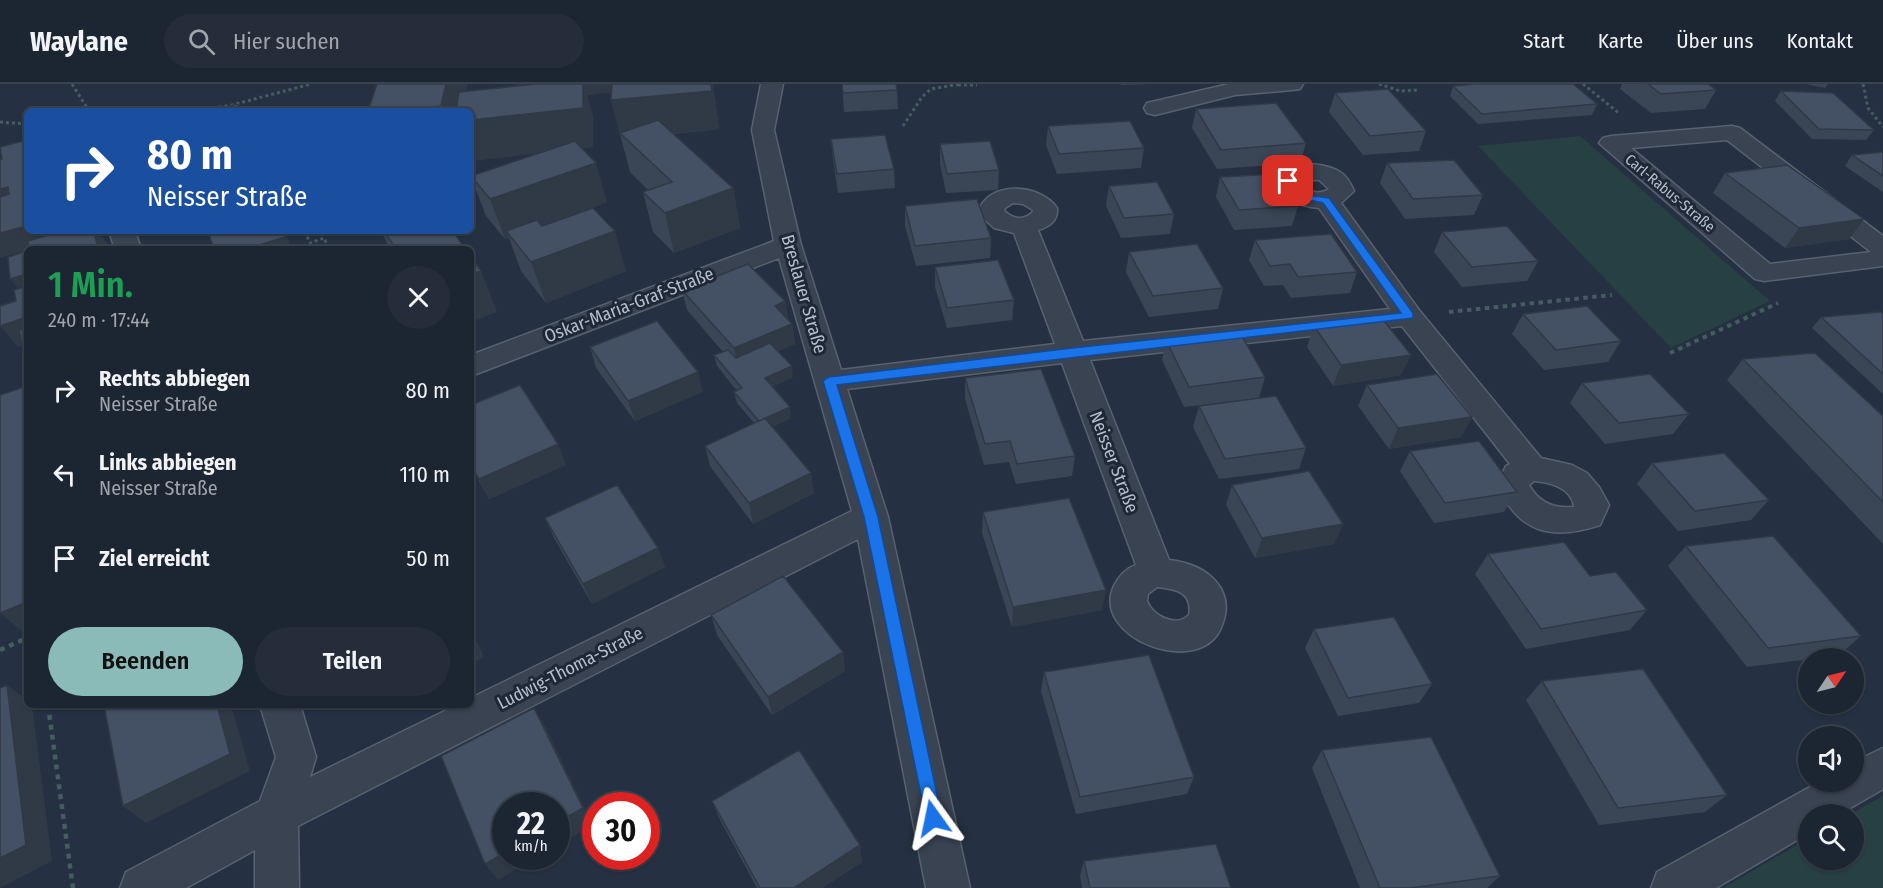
<!DOCTYPE html>
<html lang="de">
<meta charset="utf-8">
<style>
:root{--surface:#1c2532;--page:#252d3a;--text:#f1f3f6;--muted:#a0a5ac;--line:#3a424d;--accent:#8bbbb9}
body{margin:0;font-family:"Fira Sans Condensed",sans-serif;background:var(--page);color:var(--text);height:100vh;display:flex;flex-direction:column;font-size:22px;white-space:nowrap}
*{box-sizing:border-box;margin:0}
p{font-size:20px;color:var(--muted)}
.icon{flex:none;width:33px;height:33px;fill:none;stroke:currentColor;stroke-width:2;stroke-linecap:round;stroke-linejoin:round}
.map{position:relative;flex:1;overflow:hidden}
.panel{position:absolute;left:24px;top:162px;width:450px;height:462px;display:flex;flex-direction:column;background:var(--surface);border-radius:9px;box-shadow:0 2px 4px #0004,0 0 0 2px var(--line)}
.panel>*{flex:none}
.top-card{position:absolute;left:24px;top:24px;width:450px;height:126px;border-radius:9px;box-shadow:0 2px 4px #0004,0 0 0 2px var(--line);background:#1a4fa0;color:#fff;overflow:hidden}
.needle{width:39px;rotate:55deg}
.fabs{position:absolute;left:1798px;top:564px;display:grid;gap:12px}
.fabs a{display:grid;place-items:center;width:66px;height:66px;border-radius:50%;background:var(--surface);box-shadow:0 2px 4px #0004,0 0 0 2px var(--line);font-size:30px}
.speed{position:absolute;left:492px;top:708px;display:flex;gap:12px;font-size:30px;font-weight:700;text-align:center}
.speed>*{display:grid;place-content:center;width:78px;height:78px;border-radius:50%;background:var(--surface);box-shadow:0 2px 4px #0004,0 0 0 2px var(--line);line-height:1}
.speed small{font-size:15px;font-weight:400}
.speed .limit{border:9px solid #d22;background:#fff;color:#111}
.pin{position:absolute;display:grid;place-items:center;width:51px;height:51px;color:#fff;margin:-26px;border-radius:12px;box-shadow:0 3px 9px #0006}
.me{position:absolute;width:66px;margin:-33px;rotate:348deg;stroke-linejoin:round;filter:drop-shadow(0 0 4px #0008)}
.turn{display:flex;align-items:center;gap:21px;height:126px;padding:0 24px;font-size:27px}
.turn .icon{width:78px;height:78px;stroke-width:2.5}
.turn b{display:block;font-size:42px;line-height:51px}
.round{display:grid;place-items:center;flex:none;width:63px;height:63px;border-radius:32px;background:var(--page)}
.overview{display:flex;align-items:center;justify-content:space-between;height:102px;padding:0 24px}
h1{font-size:36px;font-weight:600;line-height:45px;color:#1e9e55}
.button{display:flex;gap:12px;margin-top:auto;padding:12px 24px}
.button a{flex:1;height:69px;border-radius:36px;background:var(--accent);color:#111;font-size:24px;font-weight:600;line-height:69px;text-align:center}
.button a+a{background:var(--page);color:var(--text)}
ul{padding:0;list-style:none}
li{display:flex;align-items:center;gap:18px;height:84px;padding:0 24px}
li div{flex:1}
li b{display:block;font-size:22px}
li em{font-style:normal}
header{display:flex;align-items:center;gap:36px;box-sizing:border-box;height:84px;padding:0 30px;background:var(--surface);border-bottom:2px solid var(--line)}
header strong{font-size:28px}
nav{display:flex;gap:33px;margin-inline-start:auto;font-size:21px}
.search{width:420px;height:54px;background:var(--page);display:flex;align-items:center;gap:15px;box-sizing:border-box;padding:0 21px;border-radius:33px;color:var(--muted);font-size:22px}
.map>svg:first-child{display:block}
.green{fill:#274043}
.lines{fill:none;stroke-linecap:round;stroke-linejoin:round}
.minor-casing{stroke:#57616f;stroke-width:3}
.path-far2{stroke:#455c60;stroke-width:3;stroke-dasharray:3 3;stroke-linecap:butt}
.path-far1{stroke:#455c60;stroke-width:4;stroke-dasharray:4.5 4.5;stroke-linecap:butt}
.path{stroke:#455c60;stroke-width:4.5;stroke-dasharray:5 5;stroke-linecap:butt}
.minor{fill:#394352;fill-rule:evenodd}
.wall{fill:#3a4656}
.shaded-wall{fill:#303946}
.building{fill:#445164;stroke:#303946;stroke-width:1.5}
.route{fill:#1a73e8;stroke:#114b97;stroke-width:1.5}
.labels{text-anchor:middle;dominant-baseline:central;stroke-width:6;stroke-linejoin:round;paint-order:stroke}
.far-street-label{font-size:15px;fill:#b6becc;stroke:#1e2837}
.street-label{font-size:18px;fill:#b6becc;stroke:#1e2837}
</style>
<header>
<strong>Waylane</strong>
<div class="search"><svg class="icon" aria-label="search" viewBox="0 0 24 24"><circle cx="10" cy="10" r="6"/><path d="M15 15l6 6"/></svg>Hier suchen</div>
<nav><a>Start</a><a>Karte</a><a>Über uns</a><a>Kontakt</a></nav>
</header>
<div class="map">
<svg width="1883" height="804" viewBox="0 0 1883 804">
<rect width="100%" height="100%" fill="#253142"/>
<!-- green -->
<path class="green" d="M1580 52 1770 217 1671 264 1478 62Z
M1883 712V804H1723L1809 754V776H1854V730H1851Z"/>
<g class="lines">
<!-- minor casing -->
<g class="minor-casing">
<path id="minor" d="M761 0H783L774 46 801 161 841 286 1055 260 1014 149 994 144 978 129C987 96 1040 99 1057 124 1058 137 1050 142 1038 146L1083 257 1390 225 1319 124C1299 122 1284 116 1276 97 1278 94 1281 88 1285 86 1298 76 1327 80 1340 88 1347 92 1351 100 1354 107L1341 119 1419 226 1541 374 1572 381 1587 389 1599 403 1609 421 1600 441C1551 457 1519 449 1497 401L1506 382 1510 380 1402 242 1090 276 1169 476C1207 480 1239 506 1220 546 1196 594 1090 553 1114 502 1119 492 1125 485 1136 481L1062 279 847 305 888 433 970 804H926L858 455 298 742 299 804H255V766L186 804H120L126 788 260 717 276 673 260 621H300L316 673 310 693 457 621H471V614L852 427 779 174 471 292V271L774 157 752 46ZM1302 96H1319L1329 105C1319 111 1310 109 1302 101ZM1013 119 1023 120 1033 126 1032 129C1022 137 1014 135 1004 127L1005 124ZM1534 397C1550 398 1572 404 1574 423 1554 425 1539 419 1529 401ZM1157 503C1176 505 1193 508 1189 531 1176 544 1153 532 1147 517L1148 510Z
M1229 0H1303L1300 5 1292 6 1235 11 1155 31 1147 29 1144 24 1147 19Z
M1732 42 1740 44 1883 152V182L1764 197 1755 195 1599 59 1603 54 1611 52ZM1727 56 1871 168 1770 180 1631 64Z
M109 147H135L141 165H115Z
M1883 664V705L1840 730H1809V749L1716 804H1651L1657 788 1819 698H1854V678Z"/>
</g>
<!-- path-far2 -->
<path class="path-far2" d="M72 0 89 27
M1379 0 1400 7 1417 6
M1583 0 1620 30
M1863 0 1868 24 1883 43
M958 1H977
M195 27 232 21 311 0
M0 38 27 40
M903 42 922 13 931 5 960 0
M305 147 310 159 324 154 329 165"/>
<!-- path-far1 -->
<path class="path-far1" d="M1449 228 1612 211
M1670 269 1778 219"/>
<!-- path -->
<path class="path" d="M0 566 27 554
M48 621 73 804"/>
<!-- minor -->
<use href="#minor" class="minor"/>
</g>
<!-- wall -->
<path class="wall" d="M517 0H713L719 45 673 50 733 104 740 144 674 169 653 148 643 108 648 106 630 88 611 16 612 8 587 11 593 33V63L582 64 607 118 542 142 626 187 546 219 521 187 509 154 505 155 486 132 471 93 538 69 471 77V36L466 7 518 2Z
M842 0 897 6 898 25 844 28Z
M1120 0H1152L1122 1Z
M1622 0H1708L1716 6 1705 25 1651 29 1620 5Z
M1806 0H1828L1825 4Z
M1453 2 1597 20 1592 31 1478 40 1450 12Z
M1781 7 1874 46 1866 56 1812 55 1775 17Z
M1335 9 1426 47 1419 67 1363 71 1329 28Z
M1196 25 1306 59 1300 79 1217 85 1192 44Z
M1048 42 1144 64 1141 84 1057 90 1046 61Z
M831 55 894 85 895 104 838 109 833 75Z
M940 60 999 86 998 106 946 109 940 80Z
M1883 68V108L1845 82 1852 71Z
M1387 79 1483 111 1474 131 1405 135 1380 99Z
M1725 89 1864 135 1849 155 1785 164 1713 109Z
M1220 93 1298 122 1292 142 1234 146 1216 113Z
M1109 102 1174 130 1170 150 1121 154 1106 122Z
M905 122 991 154 990 174 916 182 905 142Z
M381 147H453L465 165H390Z
M1442 148 1538 177 1527 197 1462 203 1434 168Z
M1255 156 1357 188 1350 209 1291 214 1283 201 1264 202 1249 176Z
M1129 168 1223 204 1218 225 1149 233 1126 188Z
M935 183 1014 216 1012 236 947 244 935 203Z
M682 206 785 217 788 235 792 240 795 260 778 267 793 293 772 303 791 334 772 343 814 409 753 440 710 382 705 362 754 339 737 319 734 308 737 307 717 282 714 271 723 268 687 226Z
M1523 230 1621 257 1608 278 1544 286 1512 250Z
M1883 230V310L1812 244 1821 233Z
M1314 242 1401 291 1333 302 1307 263Z
M1166 256 1265 293 1259 314 1184 323 1162 276Z
M590 263 698 288 702 308 635 337 596 284Z
M1743 275 1883 332V460L1727 296Z
M965 294 1075 372 1072 392 1016 400 1009 378 984 381 965 315Z
M1582 299 1689 330 1673 350 1605 360 1570 319Z
M1367 301 1472 333 1461 353 1389 365 1358 322Z
M471 321 566 381 489 415 471 382Z
M1199 322 1306 364 1299 385 1219 395 1193 343Z
M1410 367 1517 408 1504 428 1434 439 1400 387Z
M1652 379 1769 416 1751 436 1678 447 1637 400Z
M1232 401 1343 440 1334 460 1255 474 1226 421Z
M983 428 1102 526 1012 543 982 449Z
M545 434 658 464 665 483 592 520 554 454Z
M1686 462 1861 552 1839 571 1747 583 1668 482Z
M1488 470 1647 526 1630 546 1526 565 1475 490Z
M711 531 843 568 845 587 772 631 717 551Z
M1314 545 1432 600 1419 619 1338 632 1305 564Z
M1044 588 1194 693 1187 710 1076 730 1041 607Z
M1542 597 1727 711 1705 728 1599 741 1526 616Z
M1322 666 1500 792 1487 804H1360L1312 684Z
M712 717 860 761 862 778 822 804H757L719 734Z
M1084 777 1231 804H1082L1080 792Z"/>
<!-- shaded-wall -->
<path class="shaded-wall" d="M446 0H468L462 27H389Z
M517 0H626V7L587 11 593 33V63L471 77V36L522 17Z
M713 0 719 45 626 54 620 49 621 55 611 16Z
M596 79 607 118 511 153 506 147 509 154 505 155 490 115Z
M8 103 23 123 0 129V105Z
M733 104 740 144 674 169 665 129Z
M1864 135 1849 155 1785 164 1799 144Z
M27 142V147H92L32 165H27V166L0 174V149Z
M94 147H98L107 159 108 165H98Z
M282 147H284L292 165H246Z
M615 147 626 187 546 219 531 178Z
M481 187 497 228 471 238V190Z
M27 190V215L10 195Z
M785 217 788 238 775 222Z
M27 233V260L18 263 0 242Z
M792 240 795 260 738 285 734 264Z
M1411 271 1401 291 1333 302 1341 281Z
M792 282 793 293 767 305 765 294Z
M698 288 702 308 635 337 628 317Z
M790 323 791 334 761 348 759 337Z
M1472 333 1461 353 1389 365 1398 344Z
M558 360 566 381 489 415 479 395Z
M811 389 814 409 753 440 749 419Z
M1343 440 1334 460 1255 474 1262 454Z
M658 464 665 483 592 520 583 500Z
M1106 506 1102 526 1012 543 1013 523Z
M27 518V547L23 548 0 529Z
M471 544 484 573 471 580Z
M843 568 845 587 772 631 768 613Z
M7 601 27 616V621H32L52 777 0 804V774Z
M217 621H231L250 687 146 739 123 722Z
M534 624 545 642 593 741 556 762V739Z
M860 761 862 778 822 804H794Z
M506 768V772H539L498 796 485 780Z"/>
<!-- building -->
<path class="building" d="M377 0H446L441 22 389 27H368Z
M536 0H583V24L471 36V27H456L459 8Z
M612 0H711L712 7 611 16Z
M842 0H896L897 6 843 9Z
M1476 0H1573L1597 20 1482 30 1453 2Z
M1648 0H1708L1716 6 1661 10Z
M1388 5 1426 47 1370 52 1335 9Z
M1781 7 1833 9 1874 46 1819 45Z
M1276 19 1306 59 1221 66 1196 25Z
M237 20 241 27H210Z
M658 36 733 104 665 129 643 108 672 98 620 49Z
M1130 37 1144 64 1059 70 1048 42Z
M885 51 894 85 837 90 831 55Z
M27 56V142L0 149V113L9 110 8 103 0 105V76L2 75 0 63Z
M575 57 596 79 490 115 471 92Z
M990 57 999 86 947 90 940 60Z
M1883 68V92L1852 71Z
M1454 76 1483 111 1413 115 1387 79Z
M1787 81 1864 135 1799 144 1725 89Z
M1277 90 1298 122 1239 126 1220 93Z
M1157 98 1174 130 1124 134 1109 102Z
M977 115 991 154 915 162 905 122Z
M593 124 615 147 531 178 506 147 537 136 542 142Z
M1507 142 1538 177 1472 183 1442 148Z
M63 147H94L98 165H29L28 157Z
M208 147H282L285 153 246 165H214Z
M384 147H453L465 165H396Z
M1331 150 1357 188 1298 193 1290 180 1270 182 1255 156Z
M1197 160 1223 204 1153 212 1129 168Z
M27 167V190L10 195 8 173Z
M471 173 481 187 471 190Z
M998 176 1014 216 947 224 935 183Z
M748 180 785 217 775 222 792 240 734 264 682 206Z
M27 202V233L0 242V222L16 217 14 206Z
M1587 222 1621 257 1556 266 1523 230Z
M1881 228 1883 230V290L1821 233Z
M1381 233 1411 271 1341 281 1314 242Z
M657 237 698 288 628 317 590 263Z
M27 244V282H26L19 246Z
M1239 247 1265 293 1189 303 1166 256Z
M770 259 792 282 765 294 790 323 759 337 734 308 742 304 714 271 728 266 736 274Z
M1815 269 1883 332V418L1743 275Z
M1041 285 1075 372 1017 380 1010 357 985 360 965 294Z
M1437 290 1472 333 1398 344 1367 301Z
M1650 290 1689 330 1619 339 1582 299Z
M520 301 558 360 479 395 471 381V321Z
M27 302V518L0 529V311Z
M1276 312 1306 364 1225 375 1199 322Z
M765 334 811 389 749 419 705 362Z
M1479 357 1517 408 1445 419 1410 367Z
M1724 369 1769 416 1695 427 1652 379Z
M1309 387 1343 440 1262 454 1232 401Z
M617 401 658 464 583 500 545 434Z
M1069 414 1106 506 1013 523 983 428Z
M1773 452 1861 552 1768 564 1686 462Z
M1564 458 1590 492 1616 488 1647 526 1541 545 1488 470Z
M783 492 843 568 768 613 711 531Z
M1394 533 1432 600 1348 614 1314 545Z
M1149 571 1194 693 1080 713 1044 588Z
M1643 585 1727 711 1618 724 1542 597Z
M7 601 26 761 0 774V604Z
M104 621H217L230 670 123 722Z
M534 624 583 724 556 739V722H506V768L485 780 441 672Z
M1431 653 1500 792 1410 804H1380L1322 666Z
M799 666 860 761 794 804H760L712 717Z
M1216 760 1231 804H1090L1084 777Z"/>
<!-- route -->
<path class="route" d="M1285 94H1292C1300 114 1311 111 1329 114L1413 229V234L837 301 878 433 942 734 940 740 933 743 927 740 864 433 823 297 829 293 1072 264 1401 229 1323 119 1295 113 1285 104Z"/>
<g class="labels">
<!-- far-street labels -->
<g class="far-street-label">
<text transform="translate(1670 109) rotate(40)">Carl-Rabus-Straße</text>
</g>
<!-- street labels -->
<g class="street-label">
<text transform="translate(804 210) rotate(74)">Breslauer Straße</text>
<text transform="translate(629 221) rotate(-21)">Oskar-Maria-Graf-Straße</text>
<text transform="translate(1114 378) rotate(69)">Neisser Straße</text>
<text transform="translate(570 584) rotate(-27)">Ludwig-Thoma-Straße</text>
</g>
</g>
</svg>
<div class="fabs">
<a><svg class="needle" viewBox="-14 -14 28 28"><path d="M0-13l5 13h-10z" fill="#e53935"/><path d="M0 13l5-13h-10z" fill="#a0a5ac"/></svg></a>
<a><svg class="icon" aria-label="sound" viewBox="0 0 24 24"><path d="M4 9h4l5-4v14l-5-4H4zM17 9q2 3 0 6"/></svg></a>
<a><svg class="icon" aria-label="search" viewBox="0 0 24 24"><circle cx="10" cy="10" r="6"/><path d="M15 15l6 6"/></svg></a>
</div>
<div class="speed"><div>22<small>km/h</small></div><div class="limit">30</div></div>
<div class="pin" style="left:1288px;top:97px;background:#d93025"><svg class="icon" aria-label="arrive" viewBox="0 0 24 24"><path d="M6 21V4h12l-3 4 3 4H6"/></svg></div>
<svg class="me" style="left:933px;top:734px" viewBox="-20 -20 40 40"><path d="M0-17L14 15 0 8-14 15z" fill="#1a73e8" stroke="#fff" stroke-width="4"/></svg>
<div class="top-card">
<div class="turn"><svg class="icon" aria-label="right" viewBox="0 0 24 24"><path d="M7 20v-9h11M14 6l5 5-5 5"/></svg><div><b>80 m</b>Neisser Straße</div></div>
</div>
<section class="panel">
<div class="overview"><div><h1>1 Min.</h1><p>240 m · 17:44</p></div><a class="round"><svg class="icon" aria-label="close" viewBox="0 0 24 24"><path d="M6 6l12 12M18 6L6 18"/></svg></a></div>
<ul>
<li><svg class="icon" aria-label="right" viewBox="0 0 24 24"><path d="M7 20v-9h11M14 6l5 5-5 5"/></svg><div><b>Rechts abbiegen</b><p>Neisser Straße</p></div><em>80 m</em></li>
<li><svg class="icon" aria-label="left" viewBox="0 0 24 24"><path d="M17 20v-9H6M10 6l-5 5 5 5"/></svg><div><b>Links abbiegen</b><p>Neisser Straße</p></div><em>110 m</em></li>
<li><svg class="icon" aria-label="arrive" viewBox="0 0 24 24"><path d="M6 21V4h12l-3 4 3 4H6"/></svg><div><b>Ziel erreicht</b></div><em>50 m</em></li>
</ul>
<div class="button"><a>Beenden</a><a>Teilen</a></div>
</section>
</div>
